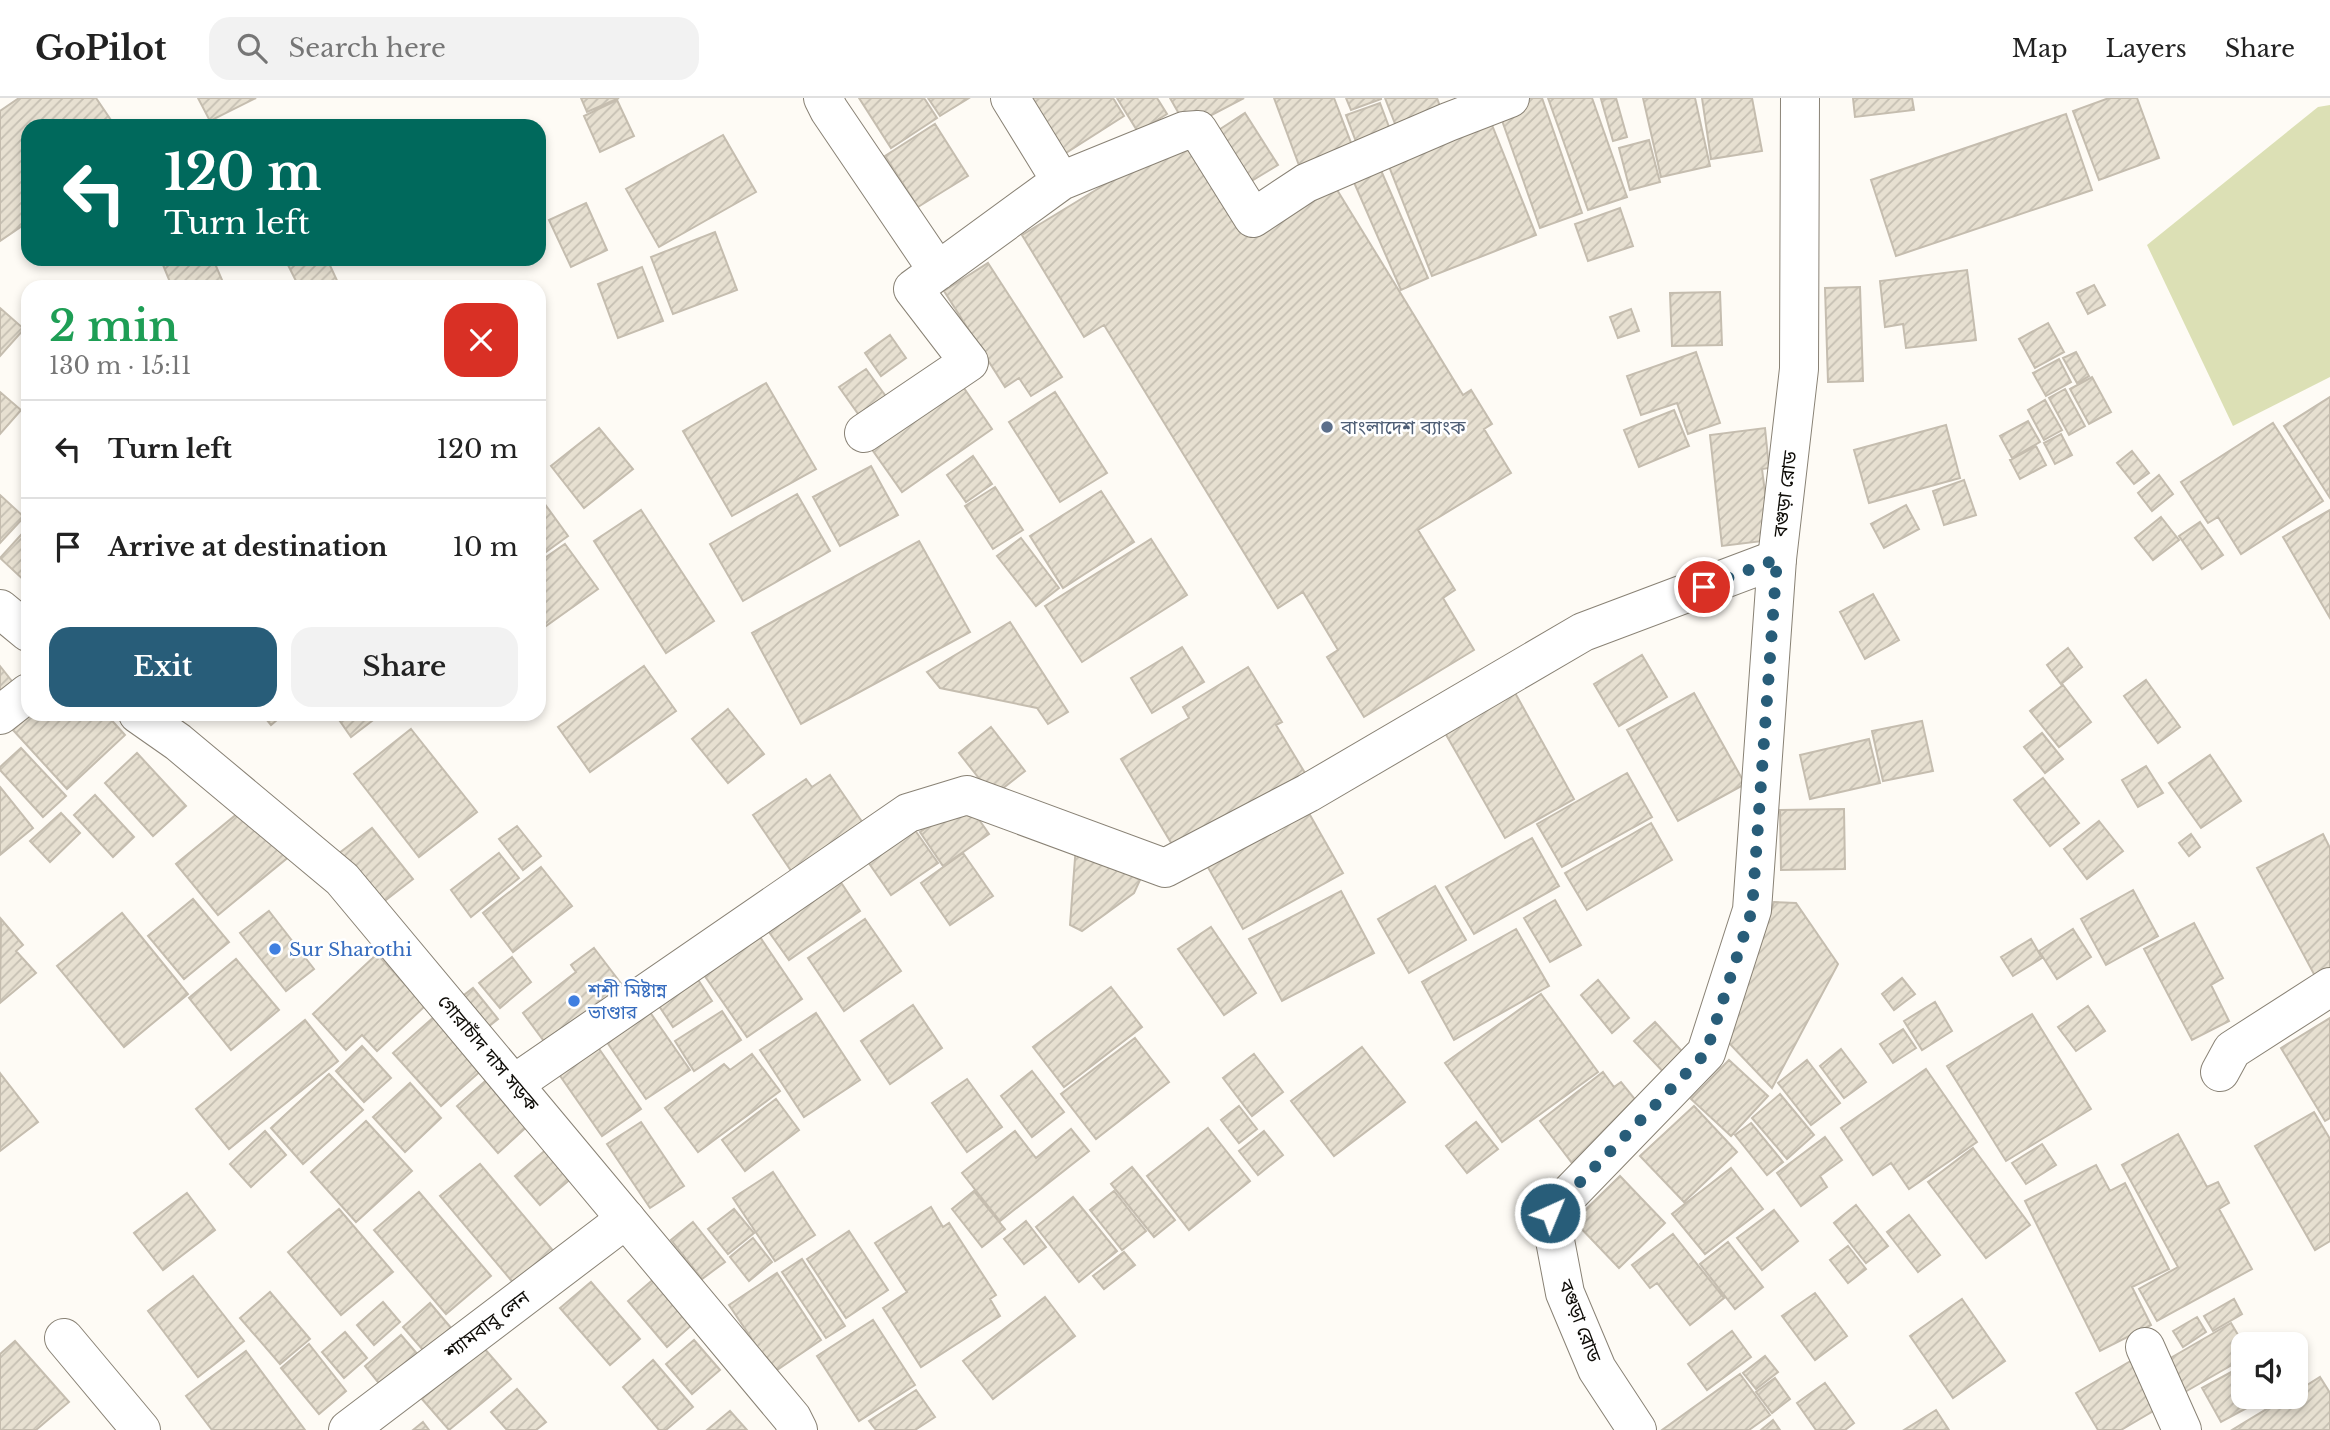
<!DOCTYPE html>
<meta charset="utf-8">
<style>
:root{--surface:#fff;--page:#f2f2f2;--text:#222;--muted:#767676;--line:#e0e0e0;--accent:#285d79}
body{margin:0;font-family:"Libre Baskerville","Noto Sans Bengali",serif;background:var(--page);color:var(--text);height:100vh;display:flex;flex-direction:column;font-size:26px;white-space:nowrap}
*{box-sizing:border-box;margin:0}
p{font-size:23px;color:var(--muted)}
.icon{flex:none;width:38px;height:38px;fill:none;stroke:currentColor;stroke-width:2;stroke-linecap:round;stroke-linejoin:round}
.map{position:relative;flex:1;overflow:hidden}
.details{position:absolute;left:21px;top:182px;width:525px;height:441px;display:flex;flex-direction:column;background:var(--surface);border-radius:21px;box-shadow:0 4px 10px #0003}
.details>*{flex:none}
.top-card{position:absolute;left:21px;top:21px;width:525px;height:147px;border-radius:21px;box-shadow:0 4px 10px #0003;background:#00695c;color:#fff;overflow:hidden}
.tools{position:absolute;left:2231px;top:1234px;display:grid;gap:14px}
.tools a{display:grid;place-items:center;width:77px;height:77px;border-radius:14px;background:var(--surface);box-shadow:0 4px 10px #0003;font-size:35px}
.pin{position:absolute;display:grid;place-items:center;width:60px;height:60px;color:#fff;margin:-30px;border:4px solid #fff;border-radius:50%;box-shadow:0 2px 7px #0007}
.me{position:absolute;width:77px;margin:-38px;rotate:44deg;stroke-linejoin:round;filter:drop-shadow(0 0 5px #0008)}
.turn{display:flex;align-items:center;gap:24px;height:147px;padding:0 28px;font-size:32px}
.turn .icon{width:91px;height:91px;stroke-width:2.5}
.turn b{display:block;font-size:49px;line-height:60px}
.round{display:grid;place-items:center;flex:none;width:74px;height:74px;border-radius:21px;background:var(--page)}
.summary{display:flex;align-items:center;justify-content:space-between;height:119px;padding:0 28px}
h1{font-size:42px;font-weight:600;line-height:52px;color:#1e9e55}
.cta{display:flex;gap:14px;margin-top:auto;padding:14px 28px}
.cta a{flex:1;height:80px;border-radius:21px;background:var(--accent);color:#fff;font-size:28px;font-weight:600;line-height:80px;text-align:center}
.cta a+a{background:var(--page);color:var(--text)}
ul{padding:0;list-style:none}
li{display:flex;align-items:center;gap:21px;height:98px;padding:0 28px;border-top:2px solid var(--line)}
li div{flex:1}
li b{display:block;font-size:26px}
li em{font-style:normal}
header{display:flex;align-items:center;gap:42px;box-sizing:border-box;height:98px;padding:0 35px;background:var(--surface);border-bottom:2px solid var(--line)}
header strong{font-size:33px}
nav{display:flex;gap:38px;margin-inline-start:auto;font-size:24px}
.search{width:490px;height:63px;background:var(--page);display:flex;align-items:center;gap:18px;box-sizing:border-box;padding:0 24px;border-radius:21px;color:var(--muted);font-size:26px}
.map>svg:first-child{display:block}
.green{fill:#dce0b5}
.building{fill:url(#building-hatch);stroke:#c5bdaf;stroke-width:2}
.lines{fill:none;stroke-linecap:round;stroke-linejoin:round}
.minor-casing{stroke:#898275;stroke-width:40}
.secondary-casing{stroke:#898275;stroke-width:40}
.primary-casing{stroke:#898275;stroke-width:40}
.minor{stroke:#fff;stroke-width:38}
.secondary{stroke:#fff;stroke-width:38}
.primary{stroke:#fff;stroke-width:38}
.route{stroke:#285d79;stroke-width:12;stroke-dasharray:0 21.6}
.service-dot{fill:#5c6f8a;stroke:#fff;stroke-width:2.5}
.shop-dot{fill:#3f7fe0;stroke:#fff;stroke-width:2.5}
.labels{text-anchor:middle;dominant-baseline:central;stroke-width:5;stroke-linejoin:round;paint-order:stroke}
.service-label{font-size:19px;fill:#4e5e75;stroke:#fff;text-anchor:start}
.street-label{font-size:19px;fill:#0e0c07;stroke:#fff}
.shop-label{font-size:19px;fill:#366cbe;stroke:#fff;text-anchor:start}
</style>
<header>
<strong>GoPilot</strong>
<div class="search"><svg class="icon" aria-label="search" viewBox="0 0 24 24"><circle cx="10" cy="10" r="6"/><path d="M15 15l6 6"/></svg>Search here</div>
<nav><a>Map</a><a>Layers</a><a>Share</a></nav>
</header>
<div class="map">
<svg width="2330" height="1332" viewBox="0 0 2330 1332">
<defs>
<pattern id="building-hatch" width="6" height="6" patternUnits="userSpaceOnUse" patternTransform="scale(1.75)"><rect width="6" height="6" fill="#e7e0d1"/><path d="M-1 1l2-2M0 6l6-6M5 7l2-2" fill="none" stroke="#c5bfb2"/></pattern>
</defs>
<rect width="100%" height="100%" fill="#fefbf5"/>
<!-- green -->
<path class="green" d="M2330 7V279L2233 328 2147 147 2318 9Z"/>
<!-- building -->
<path class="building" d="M19 0H96L115 28H28V124L0 143V13Z
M198 0H256L210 23Z
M581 0H619L587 14Z
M859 0H924L937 20 891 50Z
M928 0H969L940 18Z
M1024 0H1113L1124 18 1061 58Z
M1117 0H1157L1167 16 1138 34Z
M1170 0H1244L1187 30Z
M1274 0H1334L1353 50 1300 70Z
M1346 0H1381V1L1351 12Z
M1385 0H1437L1444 20 1399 36Z
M1529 0H1542L1582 115 1540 130 1498 11Z
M1548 0H1592L1627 99 1588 112Z
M1616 0 1627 39 1613 43 1601 1Z
M1643 0H1695L1710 68 1661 79Z
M1702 0H1752L1762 53 1711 61Z
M1853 0H1912L1914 12 1855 19Z
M2109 0H2137L2159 60 2099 82 2073 13Z
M617 2 634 38 600 54 584 18Z
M1380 5 1395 45 1361 57 1346 17Z
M1486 12 1536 137 1432 178 1383 53Z
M1245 15 1278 67 1240 90 1208 39Z
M2066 16 2092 92 1896 158 1871 82Z
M935 26 968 78 918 109 885 58Z
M1191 34 1251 131 1331 82 1463 297 1471 292 1492 326 1484 331 1511 375 1418 432 1455 492 1443 500 1474 552 1364 619 1327 559 1338 552 1303 494 1278 510 1104 227 1084 239 1022 137Z
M723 37 756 94 659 149 626 91Z
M1649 42 1660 84 1630 92 1619 50Z
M1376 61 1428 180 1401 192 1349 73Z
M586 105 607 152 571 169 549 122Z
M1620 110 1633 148 1588 163 1575 126Z
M715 134 737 192 673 216 651 159Z
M164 161H213L225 189H172L161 162Z
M285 161H327L340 189H299Z
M988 165 1062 279 1031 298 1019 280 1005 289 944 193Z
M642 169 663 223 618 240 598 186Z
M1967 172 1976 242 1906 250 1903 226 1885 229 1880 183Z
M2094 187 2105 207 2088 216 2077 195Z
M1860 189 1863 283 1828 284 1825 190Z
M1720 194 1722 247 1672 248 1670 195Z
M0 210 24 231 0 258Z
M1631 211 1639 233 1618 240 1610 219Z
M2048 225 2064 254 2035 270 2019 241Z
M890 237 906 260 881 278 865 255Z
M1696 254 1720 325 1688 336 1677 305 1641 317 1627 278Z
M2076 254 2089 278 2077 285 2063 260Z
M2059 261 2071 284 2046 298 2033 275Z
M866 271 893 308 866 327 839 289Z
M2092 279 2111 314 2089 326 2070 291Z
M957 280 992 331 902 394 866 343Z
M766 285 816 371 732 418 683 333Z
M2065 291 2085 328 2069 337 2049 300Z
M0 294 21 312 0 336Z
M1055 294 1107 375 1060 404 1009 324Z
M2330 299V400L2284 328Z
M2045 302 2062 332 2044 342 2028 312Z
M1674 312 1689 348 1639 369 1624 332Z
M2028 323 2040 344 2012 360 2000 338Z
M2273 325 2323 403 2241 456 2218 419 2208 425 2181 384Z
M1946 327 1960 380 1869 405 1854 352Z
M599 330 633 371 584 410 551 368Z
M1765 330 1769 370 1762 371 1771 442 1722 448 1710 337Z
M2061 336 2072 357 2055 366 2044 345Z
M2036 348 2046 367 2020 381 2010 362Z
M2132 353 2149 375 2134 386 2117 365Z
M973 358 992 386 966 404 947 377Z
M871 368 898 417 840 448 813 399Z
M2159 377 2173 396 2152 413 2138 395Z
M1964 382 1976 417 1944 427 1933 393Z
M995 389 1023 432 993 451 965 408Z
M1101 393 1134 444 1063 490 1030 438Z
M797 396 830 453 743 503 710 446Z
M0 397 24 419 0 445Z
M539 398 568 438 539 459Z
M1906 407 1919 431 1884 450 1871 426Z
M641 412 714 523 666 555 594 443Z
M2330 412V520L2283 439Z
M2161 419 2179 442 2153 462 2135 440Z
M2200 424 2223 457 2202 471 2179 438Z
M28 429V486L0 460Z
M1021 440 1059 490 1036 508 997 458Z
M1151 441 1187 497 1082 564 1045 508Z
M919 443 970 534 801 626 752 535Z
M565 446 598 491 539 533V464Z
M1873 496 1899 542 1865 561 1840 514Z
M1010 524 1068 614 1048 626 1037 610 940 590 927 574Z
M1182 549 1204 584 1152 615 1131 580Z
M2068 550 2082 569 2061 586 2047 567Z
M1642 557 1667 599 1619 628 1594 586Z
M0 568 15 587 0 600Z
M644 568 676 613 590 674 558 629Z
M1248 569 1282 624 1276 627 1305 675 1176 753 1121 661 1189 620 1183 609Z
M2146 582 2180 629 2158 645 2124 598Z
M2063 587 2091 624 2059 649 2030 613Z
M1514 593 1574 701 1505 740 1444 633Z
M1694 595 1745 686 1678 723 1627 632Z
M728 611 764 656 728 685 692 641Z
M31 616H106L125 637 67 691 13 632Z
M262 616H284L271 627Z
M335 616H381L351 639Z
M1922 623 1933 673 1883 683 1872 633Z
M991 629 1025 673 993 698 959 655Z
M411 631 477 714 419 759 354 676Z
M2042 635 2063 661 2045 675 2024 649Z
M1869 641 1880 685 1810 701 1800 657Z
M21 650 66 698 43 719 0 672V669Z
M137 655 186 708 153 738 105 685Z
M2210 657 2241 703 2201 730 2169 685Z
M2146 668 2163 695 2138 709 2122 682Z
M1627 675 1652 719 1562 769 1537 726Z
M830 677 867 731 796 780 753 717 806 681 812 689Z
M2043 680 2079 725 2050 748 2014 702Z
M0 689 33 730 0 757Z
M95 697 134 739 113 759 74 717Z
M966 703 989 736 943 768 920 734Z
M249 706 291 757 218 817 176 766Z
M1306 710 1343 775 1243 831 1206 766Z
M1844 711 1845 771 1781 772 1780 712Z
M61 715 80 735 50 764 30 743Z
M2099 723 2123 753 2087 781 2064 751Z
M1651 725 1672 762 1587 812 1565 775Z
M517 728 541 758 523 772 499 741Z
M912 728 938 765 891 797 866 761Z
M372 730 413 781 378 808 338 756Z
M2191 736 2200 749 2189 758 2179 745Z
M2323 736 2330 750V870L2315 878 2257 770Z
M1532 740 1559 788 1474 836 1446 789Z
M1076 747 1140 782 1134 795 1082 833 1070 827Z
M499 755 519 780 471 819 451 792Z
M963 755 993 798 950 827 921 785Z
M541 769 572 808 513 854 483 815Z
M836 777 860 813 789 862 764 827Z
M1435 788 1466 842 1409 875 1378 821Z
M2133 792 2158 838 2106 867 2081 821Z
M1341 793 1374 855 1282 903 1249 841Z
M193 801 229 844 184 881 148 838Z
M1555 802 1581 847 1550 864 1524 820Z
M1774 804 1796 805 1838 866 1772 990 1728 944Z
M269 813 314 871 286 893 240 835Z
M122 815 188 896 124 949 57 868Z
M1 821 23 847 16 853 36 875 0 905Z
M865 821 901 873 844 913 808 860Z
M2194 825 2223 880 2211 887 2229 923 2192 942 2144 851Z
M1211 829 1256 895 1224 917 1178 851Z
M1516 831 1549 888 1454 942 1422 884Z
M2073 831 2091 859 2057 881 2039 853Z
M758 836 802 901 747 939 702 874Z
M2031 841 2042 860 2013 878 2001 859Z
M594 850 626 892 549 950 523 915 576 874 571 867Z
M377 856 425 908 377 953 362 937 346 952 313 916Z
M512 859 531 884 500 910 479 885Z
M236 861 279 912 231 952 189 900Z
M693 874 712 903 673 929 653 899Z
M1902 880 1915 896 1894 912 1882 896Z
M1598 882 1629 920 1612 935 1581 897Z
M1111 889 1142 929 1064 989 1033 949Z
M473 890 498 921 475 939 450 908Z
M1541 896 1598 974 1502 1044 1445 965Z
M1935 904 1952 933 1922 952 1904 923Z
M645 907 690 972 646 1001 602 937Z
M913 907 942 950 890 986 861 943Z
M2088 908 2105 933 2076 953 2058 929Z
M722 913 741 942 694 973 675 943Z
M816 915 860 982 804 1019 760 952Z
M2032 916 2091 1011 2006 1063 1947 968Z
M435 918 483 971 441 1008 393 955Z
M2330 920V1020L2325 1023 2281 950Z
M305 922 338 963 229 1051 196 1011Z
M1655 924 1690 962 1670 981 1634 943Z
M1903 931 1916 950 1893 965 1880 946Z
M1135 940 1169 984 1096 1041 1061 996Z
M595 945 641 1011 602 1038 556 972Z
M362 948 391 980 364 1004 336 973Z
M1362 949 1405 1004 1334 1058 1291 1003Z
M1841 951 1866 984 1844 1000 1820 968Z
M752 956 780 993 698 1054 665 1010 724 966 730 972Z
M1254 956 1283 994 1252 1018 1223 980Z
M1729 962 1768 998 1731 1038 1691 1001Z
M1807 962 1840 1005 1811 1027 1778 985Z
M1926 971 1977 1044 1909 1091 1891 1065 1873 1077 1841 1030Z
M1032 973 1064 1014 1032 1039 1001 998Z
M1603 974 1614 989 1621 984 1642 1010 1572 1065 1540 1023Z
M0 975 38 1024 0 1053Z
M329 976 363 1012 303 1066 271 1030Z
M491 978 531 1025 498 1055 457 1008Z
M967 981 1002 1029 967 1054 932 1005Z
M410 985 441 1020 405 1054 373 1019Z
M1780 996 1814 1037 1787 1061 1752 1020Z
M776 1001 799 1032 745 1073 722 1042Z
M1239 1008 1257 1031 1239 1045 1221 1022Z
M1694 1008 1737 1054 1684 1104 1640 1058Z
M2314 1014 2330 1041V1143L2315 1152 2255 1048Z
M366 1023 412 1073 356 1124 311 1074Z
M641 1024 684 1088 650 1110 607 1046Z
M1476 1024 1498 1051 1467 1075 1446 1048Z
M1751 1025 1783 1064 1767 1077 1735 1037Z
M1208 1030 1250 1083 1189 1132 1147 1078Z
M1071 1031 1089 1053 1000 1123 962 1075 1015 1033 1036 1060Z
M265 1033 286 1057 251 1089 230 1066Z
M1264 1033 1283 1057 1258 1077 1239 1053Z
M2178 1036 2207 1089 2218 1084 2229 1105 2219 1111 2252 1171 2157 1223 2139 1191 2178 1169 2122 1067Z
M1825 1039 1842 1062 1820 1078 1827 1089 1801 1108 1777 1075Z
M2042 1046 2056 1067 2026 1086 2012 1065Z
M548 1050 573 1079 540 1107 515 1078Z
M1973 1050 2030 1127 1986 1160 1928 1084Z
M480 1066 560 1161 521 1194 440 1098Z
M2096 1067 2110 1093 2125 1085 2169 1171 2132 1189 2151 1227 2100 1253 2025 1103Z
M1132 1069 1175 1122 1154 1139 1111 1086Z
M1731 1070 1763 1111 1705 1156 1672 1116Z
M773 1074 815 1137 775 1163 733 1100Z
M1620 1078 1665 1125 1619 1170 1574 1123Z
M974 1093 1005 1131 982 1149 952 1111Z
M1114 1093 1146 1133 1122 1152 1090 1112Z
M419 1094 491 1178 446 1216 374 1132Z
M187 1095 215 1132 163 1172 134 1135Z
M1073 1099 1117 1153 1079 1184 1036 1129Z
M1856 1107 1888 1148 1866 1165 1834 1125Z
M931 1109 943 1129 949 1125 996 1197 990 1201 1000 1218 921 1269 883 1210 907 1194 875 1145Z
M339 1111 393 1174 341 1217 288 1154Z
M734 1111 754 1135 728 1156 708 1131Z
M1774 1112 1798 1143 1762 1172 1737 1140Z
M1909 1117 1940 1157 1918 1174 1887 1134Z
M1026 1123 1046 1149 1024 1166 1004 1141Z
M693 1124 725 1164 702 1181 671 1142Z
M849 1133 888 1192 846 1220 807 1161Z
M1673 1136 1724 1200 1690 1227 1657 1185 1650 1190 1632 1167Z
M753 1140 772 1164 749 1183 730 1159Z
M1728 1144 1763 1189 1735 1211 1700 1166Z
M1848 1148 1866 1171 1848 1185 1830 1162Z
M1124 1154 1135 1167 1104 1191 1093 1178Z
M802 1161 845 1228 826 1240 782 1174Z
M777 1175 821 1242 774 1274 729 1207Z
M193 1178 244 1243 198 1279 148 1213Z
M655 1180 694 1225 667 1249 628 1203Z
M591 1184 640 1241 610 1267 560 1210Z
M270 1194 310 1241 280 1266 240 1220Z
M1815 1195 1847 1238 1815 1262 1782 1218Z
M1045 1199 1075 1238 993 1301 963 1263Z
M1962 1201 2005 1263 1953 1300 1910 1238Z
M2234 1201 2242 1216 2213 1233 2204 1218Z
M383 1204 400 1224 374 1247 357 1227Z
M430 1205 457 1237 430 1260 403 1229Z
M2197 1219 2206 1234 2183 1249 2173 1233Z
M873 1222 915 1287 859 1323 817 1258Z
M2231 1225 2244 1247V1260L2185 1294 2167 1262Z
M1732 1233 1751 1259 1707 1292 1688 1266Z
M345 1234 367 1260 344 1280 322 1254Z
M401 1237 419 1258 382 1289 365 1268Z
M694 1242 720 1272 692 1296 666 1266Z
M15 1243 69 1304 36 1332H0V1256Z
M309 1246 346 1293 319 1316 281 1270Z
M483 1249 511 1281 449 1332 422 1301Z
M246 1253 305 1332H212L186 1298Z
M1765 1258 1778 1274 1756 1291 1743 1275Z
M2139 1258 2167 1305 2121 1332H2098L2076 1295Z
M653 1262 693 1309 666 1332H659L623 1289Z
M2244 1267V1298H2269L2221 1324 2202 1290Z
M2296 1268 2303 1280 2296 1284Z
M1740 1276 1770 1317 1749 1332H1662Z
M2320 1279 2330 1295V1332H2232L2288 1298H2296V1294Z
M1775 1280 1790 1301 1772 1315 1756 1294Z
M1825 1285 1854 1325 1845 1332H1816L1797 1305Z
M517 1291 546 1324 536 1332H507L491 1314Z
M916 1292 935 1319 915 1332H876L869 1323Z
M1936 1312 1949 1332H1904Z
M730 1313 747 1332H707Z
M1773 1322 1780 1332H1761Z
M423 1324 429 1332H413Z"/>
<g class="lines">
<!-- minor casing -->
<g class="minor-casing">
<path id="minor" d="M823 0 829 12 938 173
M1061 83 1184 33 1198 32 1253 120 1306 85 1448 24 1510 0
M864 335 969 264 913 191 1061 83 1010 0
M0 617 28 595
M2220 974 2232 952 2330 889
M514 986 908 715 967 697 1165 770 1308 695 1583 534 1777 461
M64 1240 141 1332
M2145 1249 2182 1332
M348 1332 626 1121"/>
</g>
<!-- secondary casing -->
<g class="secondary-casing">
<path id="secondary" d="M1637 1332 1597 1271 1565 1195 1550 1116 1706 955 1752 812 1777 461 1799 271 1800 0"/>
</g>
<!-- primary casing -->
<g class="primary-casing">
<path id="primary" d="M0 511 28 534
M138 616 178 644 342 781 792 1320 798 1332"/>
</g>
<!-- minor -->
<use href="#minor" class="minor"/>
<!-- secondary -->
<use href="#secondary" class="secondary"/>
<!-- primary -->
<use href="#primary" class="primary"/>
</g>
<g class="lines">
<!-- route -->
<path class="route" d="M1550 1115 1706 955 1752 812 1777 461 1704 489"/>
</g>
<!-- markers -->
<circle class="service-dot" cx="1327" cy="329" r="7"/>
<g class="shop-dot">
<circle cx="275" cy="851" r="7"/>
<circle cx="574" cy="903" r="7"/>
</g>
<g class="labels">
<!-- service labels -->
<g class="service-label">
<text x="1341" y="329">বাংলাদেশ ব্যাংক</text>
</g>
<!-- street labels -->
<g class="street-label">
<text transform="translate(1785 396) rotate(-83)">বগুড়া রোড</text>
<text transform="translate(488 955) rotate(50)">গোরাচাঁদ দাস সড়ক</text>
<text transform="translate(1580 1223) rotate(69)">বগুড়া রোড</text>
<text transform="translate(487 1227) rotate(-37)">শ্যামবাবু লেন</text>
</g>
<!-- shop labels -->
<g class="shop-label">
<text x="289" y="851">Sur Sharothi</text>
<text x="588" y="892">শশী মিষ্টান্ন<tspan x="588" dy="22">ভাণ্ডার</tspan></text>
</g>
</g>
</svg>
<div class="tools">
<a><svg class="icon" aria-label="sound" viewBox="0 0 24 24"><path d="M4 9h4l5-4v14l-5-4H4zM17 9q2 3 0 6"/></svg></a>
</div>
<div class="pin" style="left:1704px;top:489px;background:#d93025"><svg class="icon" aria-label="arrive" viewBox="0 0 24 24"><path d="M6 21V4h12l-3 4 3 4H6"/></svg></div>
<svg class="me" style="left:1550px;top:1115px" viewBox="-20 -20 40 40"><circle r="17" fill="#285d79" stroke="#fff" stroke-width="3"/><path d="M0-11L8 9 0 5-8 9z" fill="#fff"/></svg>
<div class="top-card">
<div class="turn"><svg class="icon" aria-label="left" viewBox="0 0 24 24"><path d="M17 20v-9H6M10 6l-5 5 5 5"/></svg><div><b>120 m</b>Turn left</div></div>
</div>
<section class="details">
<div class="summary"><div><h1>2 min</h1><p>130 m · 15:11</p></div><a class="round" style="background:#d93025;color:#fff"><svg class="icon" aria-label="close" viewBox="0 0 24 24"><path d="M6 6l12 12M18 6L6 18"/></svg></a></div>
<ul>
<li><svg class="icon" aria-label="left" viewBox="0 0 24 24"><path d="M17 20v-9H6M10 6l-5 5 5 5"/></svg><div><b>Turn left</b></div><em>120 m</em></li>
<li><svg class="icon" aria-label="arrive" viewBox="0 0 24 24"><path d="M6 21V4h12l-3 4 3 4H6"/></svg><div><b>Arrive at destination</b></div><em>10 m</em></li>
</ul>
<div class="cta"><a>Exit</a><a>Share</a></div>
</section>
</div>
